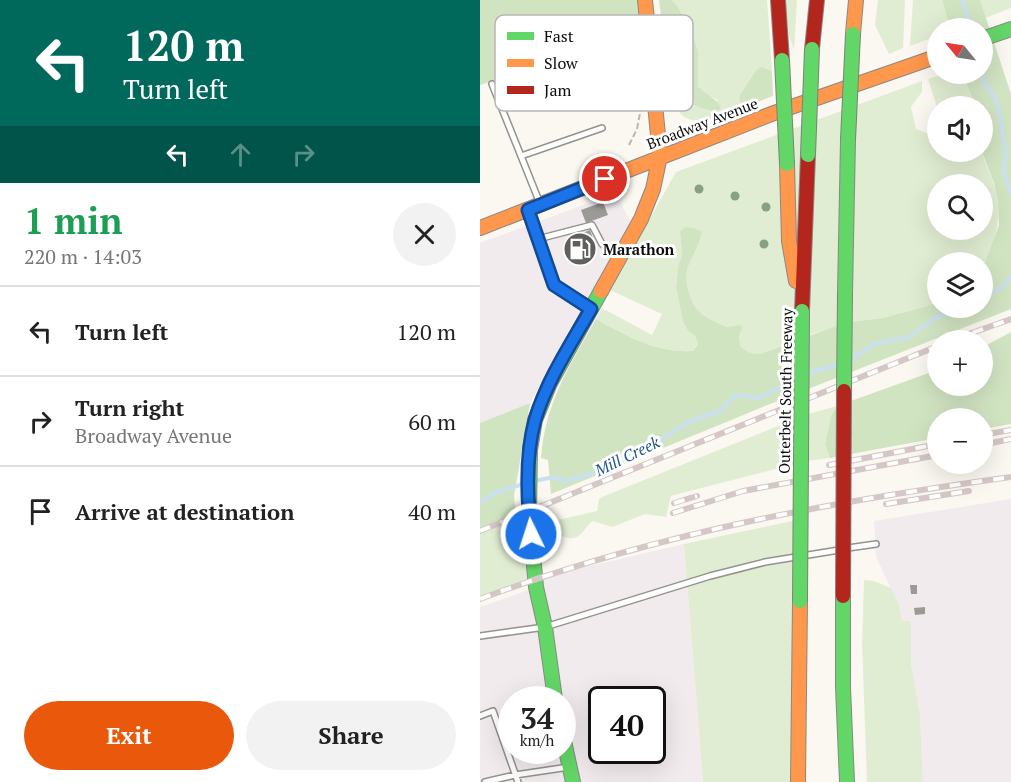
<!DOCTYPE html>
<meta charset="utf-8">
<style>
:root{--surface:#fff;--page:#f2f2f2;--text:#222;--muted:#767676;--line:#e0e0e0;--accent:#ea580c}
body{margin:0;font-family:"PT Serif",serif;background:var(--page);color:var(--text);height:100vh;display:flex;flex-direction:column;font-size:22px;white-space:nowrap}
*{box-sizing:border-box;margin:0}
p{font-size:20px;color:var(--muted)}
.icon{flex:none;width:33px;height:33px;fill:none;stroke:currentColor;stroke-width:2;stroke-linecap:round;stroke-linejoin:round}
.map{position:relative;flex:1;overflow:hidden}
.details{display:flex;flex-direction:column;background:var(--surface);width:480px}
.details>*{flex:none}
.banner{background:#00695c;color:#fff;overflow:hidden}
.needle{width:39px;rotate:300deg}
.buttons{position:absolute;left:447px;top:18px;display:grid;gap:12px}
.buttons a{display:grid;place-items:center;width:66px;height:66px;border-radius:50%;background:var(--surface);box-shadow:0 6px 24px #0002;font-size:30px}
.speed{position:absolute;left:18px;top:686px;display:flex;gap:12px;font-size:30px;font-weight:700;text-align:center}
.speed>*{display:grid;place-content:center;width:78px;height:78px;border-radius:50%;background:var(--surface);box-shadow:0 6px 24px #0002;line-height:1}
.speed small{font-size:15px;font-weight:400}
.speed .limit{border:3px solid #111;border-radius:9px;background:#fff;color:#111}
.pin{position:absolute;display:grid;place-items:center;width:51px;height:51px;color:#fff;margin:-26px;border:3px solid #fff;border-radius:50%;box-shadow:0 2px 6px #0007}
.me{position:absolute;width:66px;margin:-33px;rotate:356deg;stroke-linejoin:round;filter:drop-shadow(0 0 4px #0008)}
.turn{display:flex;align-items:center;gap:21px;height:126px;padding:0 24px;font-size:27px}
.turn .icon{width:78px;height:78px;stroke-width:2.5}
.turn b{display:block;font-size:42px;line-height:51px}
.lanes{display:flex;align-items:center;height:57px;padding:0 24px;background:#0003;justify-content:center;gap:30px;direction:ltr}
.lanes .off{opacity:.35}
.round{display:grid;place-items:center;flex:none;width:63px;height:63px;border-radius:32px;background:var(--page)}
.summary{display:flex;align-items:center;justify-content:space-between;height:102px;padding:0 24px}
h1{font-size:36px;font-weight:700;line-height:45px;color:#1e9e55}
.button{display:flex;gap:12px;margin-top:auto;padding:12px 24px}
.button a{flex:1;height:69px;border-radius:36px;background:var(--accent);color:#fff;font-size:24px;font-weight:700;line-height:69px;text-align:center}
.button a+a{background:var(--page);color:var(--text)}
ul{padding:0;list-style:none}
li{display:flex;align-items:center;gap:18px;height:90px;padding:0 24px;border-top:2px solid var(--line)}
li div{flex:1}
li b{display:block;font-size:22px}
li em{font-style:normal}
main{display:flex;flex:1;min-height:0}
.map>svg:first-child{display:block}
.industrial{fill:#f1ebed;fill-rule:evenodd}
.green{fill:#e1edd2;fill-rule:evenodd}
.forest{fill:#d1e4c2}
.lines{fill:none;stroke-linecap:round;stroke-linejoin:round}
.stream{stroke:#cbe0ef;stroke-width:4}
.building{fill:#9c9a96}
.lane-casing{stroke:#93928f;stroke-width:8}
.fast-casing{stroke:#8a8985;stroke-width:16}
.slow-casing{stroke:#8a8985;stroke-width:16}
.jam-casing{stroke:#8a8985;stroke-width:16}
.path{stroke:#b7b7b5;stroke-width:2;stroke-dasharray:6 3;stroke-linecap:butt}
.lane{stroke:#fefefd;stroke-width:5}
.fast{stroke:#63d668;stroke-width:14}
.slow{stroke:#ff974d;stroke-width:14}
.jam{stroke:#b3261e;stroke-width:14}
.rail-casing{stroke:#d5c7c5;stroke-width:6}
.rail{stroke:#fff;stroke-width:4;stroke-dasharray:11;stroke-linecap:butt}
.fast-bridge-casing{stroke:#80807c;stroke-width:16;stroke-linecap:butt}
.jam-bridge-casing{stroke:#80807c;stroke-width:16;stroke-linecap:butt}
.fast-bridge{stroke:#63d668;stroke-width:14}
.jam-bridge{stroke:#b3261e;stroke-width:14}
.tree{fill:#88a280}
.route-casing{stroke:#114b97;stroke-width:15}
.route{stroke:#1a73e8;stroke-width:10}
.labels{text-anchor:middle;dominant-baseline:central;stroke-width:6;stroke-linejoin:round;paint-order:stroke}
.street-label{font-size:15px;fill:#0c0c0c;stroke:#fff}
.poi-label{font-size:15px;font-weight:bold;fill:#0c0c0c;stroke:#fff;text-anchor:start}
.water-label{font-size:16px;font-style:italic;fill:#235990;stroke:#fff}
.key{fill:#fff;stroke:#b6b6b6;stroke-width:1.5}
.key-label{font-size:16px;fill:#0c0c0c}
</style>
<main>
<section class="details">
<div class="banner">
<div class="turn"><svg class="icon" aria-label="left" viewBox="0 0 24 24"><path d="M17 20v-9H6M10 6l-5 5 5 5"/></svg><div><b>120 m</b>Turn left</div></div>
<div class="lanes"><svg class="icon" aria-label="left" viewBox="0 0 24 24"><path d="M17 20v-9H6M10 6l-5 5 5 5"/></svg><svg class="icon off" aria-label="ahead" viewBox="0 0 24 24"><path d="M12 20V5M6 11l6-6 6 6"/></svg><svg class="icon off" aria-label="right" viewBox="0 0 24 24"><path d="M7 20v-9h11M14 6l5 5-5 5"/></svg></div>
</div>
<div class="summary"><div><h1>1 min</h1><p>220 m · 14:03</p></div><a class="round"><svg class="icon" aria-label="close" viewBox="0 0 24 24"><path d="M6 6l12 12M18 6L6 18"/></svg></a></div>
<ul>
<li><svg class="icon" aria-label="left" viewBox="0 0 24 24"><path d="M17 20v-9H6M10 6l-5 5 5 5"/></svg><div><b>Turn left</b></div><em>120 m</em></li>
<li><svg class="icon" aria-label="right" viewBox="0 0 24 24"><path d="M7 20v-9h11M14 6l5 5-5 5"/></svg><div><b>Turn right</b><p>Broadway Avenue</p></div><em>60 m</em></li>
<li><svg class="icon" aria-label="arrive" viewBox="0 0 24 24"><path d="M6 21V4h12l-3 4 3 4H6"/></svg><div><b>Arrive at destination</b></div><em>40 m</em></li>
</ul>
<div class="button"><a>Exit</a><a>Share</a></div>
</section>
<div class="map">
<svg width="531" height="782" viewBox="0 0 531 782">
<rect width="100%" height="100%" fill="#faf8f0"/>
<!-- industrial -->
<path class="industrial" d="M136 193 151 223 50 403 0 423V243Z
M531 499V782H443L440 714 431 664V622L422 621 419 605 396 557 394 521Z
M204 544 223 782H0V607L57 587 55 579ZM32 699H82V750H32ZM122 699H172V750H122Z"/>
<!-- green -->
<path class="green" d="M191 0H287L292 71 282 67 277 69 260 102 265 107C215 126 194 133 187 71L200 89 203 100 222 106 228 110 238 100 227 95 218 86V51L211 29 196 4Z
M305 0H317L314 50 309 35Z
M398 0H425L423 48 409 54 395 25Z
M433 0H462L470 28H458L457 36 430 46Z
M500 0H531V8L505 18Z
M463 74H482L496 106 457 107 448 79Z
M442 81V92L431 107 436 129 457 137 458 152H502C504 162 510 172 513 182 524 214 516 240 503 268L502 262H458L457 301 448 306 402 318 371 322 328 335 280 354 270 353 261 347 259 337 263 326 259 325 248 327C238 323 221 316 216 308 209 298 204 279 208 267 213 255 219 246 221 233L205 227 200 231 202 255 198 267 196 287 203 322 208 331 215 336 218 344 213 351C176 353 147 336 116 319L122 308 172 335 182 314 130 290 196 172ZM458 184H502V230H458Z
M357 406 351 416 345 444 350 458 327 461 198 494 191 496 186 517 165 514 132 527 113 521C106 525 102 537 93 538 89 539 86 537 82 536L70 544 64 542 69 522 117 511 119 499 122 497 328 414Z
M49 512 55 579 0 599V531Z
M322 519 318 782H223L204 544Z
M384 580 394 581 411 588 419 605 422 621H431V664L440 714 443 782H387L382 642Z"/>
<!-- forest -->
<path class="forest" d="M0 0H165L167 29 0 85Z
M179 0H191L196 4 211 29 218 51V86C225 94 236 98 241 107L237 112C226 110 214 105 203 100L200 89 187 71Z
M462 0H500L531 94V309L285 406 71 494 68 460 61 458C65 403 90 365 116 319 147 336 176 353 213 351L218 344 215 336 208 331 203 322 196 287 198 267 202 255 200 231 205 227 214 228 222 232C219 246 213 255 208 267 204 279 209 298 216 308 221 316 238 323 247 327L259 325 263 326 259 337 261 347 270 353 280 354 353 327 371 322 402 318 448 306 457 301 458 308H502L503 268 519 225 518 202 514 183 502 152V106H496L482 74H502V28H470Z
M282 67 292 71 293 96 265 107 260 102V95L277 69Z
M531 332V424L503 429 502 418H458L457 438 350 458 345 444 351 416 357 406 457 370 458 386H502L503 347Z
M50 403 34 496 36 517 0 531V423Z"/>
<g class="lines">
<!-- stream -->
<path class="stream" d="M482 0 492 28
M502 70 504 83 514 96 519 110 526 155C521 168 525 180 531 192
M502 298 523 287 531 277
M371 359 394 344 429 337 455 318 482 308
M328 373 358 365
M54 481 74 477 85 481 108 475 140 457 169 447 210 421 241 411 253 397 261 395 279 398 316 379
M0 502 17 492 47 483"/>
</g>
<!-- building -->
<path class="building" d="M123 202 128 215 106 223 101 210Z
M110 230 116 247 108 250 111 259 94 265 85 240Z
M430 585H437V594H431Z
M445 607V614L435 615 434 608Z"/>
<g class="lines">
<!-- lane casing -->
<g class="lane-casing">
<path id="lane" d="M12 84 41 156
M59 201 41 156 122 128
M48 212 74 285 109 308
M58 239 112 225 122 244 138 257
M368 548 396 544
M0 636 65 627 230 576 285 562 359 550
M0 716 13 711 38 782
M5 782 35 775 89 767"/>
</g>
<!-- fast casing -->
<g class="fast-casing">
<path id="fast" d="M502 39 531 29
M365 293 368 140
M363 596V687L367 782
M75 699 65 627 56 587 49 512 50 450 55 420 70 383 121 291
M82 732 93 782"/>
</g>
<!-- slow casing -->
<g class="slow-casing">
<path id="slow" d="M373 34 376 0
M307 164 309 241 316 281
M0 228 294 113 458 56
M121 291 161 219 173 189 180 156 165 0
M318 782 320 601"/>
</g>
<!-- jam casing -->
<g class="jam-casing">
<path id="jam" d="M298 0 302 60
M332 49 337 0
M322 311 328 155"/>
</g>
<!-- path -->
<path class="path" d="M149 145 157 129 161 108"/>
<!-- lane -->
<use href="#lane" class="lane"/>
<!-- fast -->
<use href="#fast" class="fast"/>
<!-- slow -->
<use href="#slow" class="slow"/>
<!-- jam -->
<use href="#jam" class="jam"/>
<!-- rail casing -->
<g class="rail-casing">
<path id="rail" d="M472 340 531 319
M502 435 531 430
M502 445 531 439
M349 465 458 444
M194 503 217 496
M406 504 489 491
M193 513 263 491 458 455
M0 531 458 346
M0 599C174 534 348 502 531 477"/>
</g>
<!-- rail -->
<use href="#rail" class="rail"/>
<!-- fast-bridge casing -->
<g class="fast-bridge-casing">
<path id="fast-bridge" d="M302 60 307 164
M368 140 373 34
M328 155 332 49
M364 391 365 293
M320 601 322 311"/>
</g>
<!-- jam-bridge casing -->
<g class="jam-bridge-casing">
<path id="jam-bridge" d="M363 596 364 391"/>
</g>
<!-- fast-bridge -->
<use href="#fast-bridge" class="fast-bridge"/>
<!-- jam-bridge -->
<use href="#jam-bridge" class="jam-bridge"/>
</g>
<!-- trees -->
<g class="tree">
<circle cx="219" cy="189" r="4.5"/>
<circle cx="255" cy="196" r="4.5"/>
<circle cx="286" cy="207" r="4.5"/>
<circle cx="284" cy="244" r="4.5"/>
</g>
<g class="lines">
<!-- route casing -->
<g class="route-casing">
<path id="route" d="M51 534C47 498 45 456 55 420 67 380 91 344 111 309L74 285 48 210 125 179"/>
</g>
<!-- route -->
<use href="#route" class="route"/>
</g>
<!-- icons -->
<defs>
<g id="fuel-disc" transform="scale(1.725)"><circle r="9.5" fill="#5f5f5c" stroke="#fff"/><path d="M-5.5-6h7V0h2V4h1.3V-2.5L3-4.5l.8-.8L6-3V5H2.5V1h-1V6h-7ZM-4.2-4.7v3.2H.2V-4.7Z" fill="#fff"/></g>
</defs>
<g fill-rule="evenodd">
<use href="#fuel-disc" x="100" y="249"/>
</g>
<g class="labels">
<!-- street labels -->
<g class="street-label">
<text transform="translate(222 123) rotate(-21)">Broadway Avenue</text>
<text transform="translate(305 391) rotate(-89)">Outerbelt South Freeway</text>
</g>
<!-- poi labels -->
<g class="poi-label">
<text x="123" y="249">Marathon</text>
</g>
<!-- water labels -->
<g class="water-label">
<text transform="translate(147 456) rotate(-26)">Mill Creek</text>
</g>
</g>
<!-- legend -->
<rect x="15" y="15" width="198" height="96" rx="9" class="key"/>
<rect x="27" y="32" width="27" height="8" fill="#63d668"/>
<rect x="27" y="59" width="27" height="8" fill="#ff974d"/>
<rect x="27" y="86" width="27" height="8" fill="#b3261e"/>
<g class="key-label">
<text x="64" y="42">Fast</text>
<text x="64" y="69">Slow</text>
<text x="64" y="96">Jam</text>
</g>
</svg>
<div class="buttons">
<a><svg class="needle" viewBox="-14 -14 28 28"><path d="M0-13l5 13h-10z" fill="#e53935"/><path d="M0 13l5-13h-10z" fill="#767676"/></svg></a>
<a><svg class="icon" aria-label="sound" viewBox="0 0 24 24"><path d="M4 9h4l5-4v14l-5-4H4zM17 9q2 3 0 6"/></svg></a>
<a><svg class="icon" aria-label="search" viewBox="0 0 24 24"><circle cx="10" cy="10" r="6"/><path d="M15 15l6 6"/></svg></a>
<a><svg class="icon" aria-label="layers" viewBox="0 0 24 24"><path d="M12 4l9 5-9 5-9-5zM3 14l9 5 9-5"/></svg></a>
<a>+</a>
<a>−</a>
</div>
<div class="speed"><div>34<small>km/h</small></div><div class="limit">40</div></div>
<div class="pin" style="left:125px;top:179px;background:#d93025"><svg class="icon" aria-label="arrive" viewBox="0 0 24 24"><path d="M6 21V4h12l-3 4 3 4H6"/></svg></div>
<svg class="me" style="left:51px;top:534px" viewBox="-20 -20 40 40"><circle r="17" fill="#1a73e8" stroke="#fff" stroke-width="3"/><path d="M0-11L8 9 0 5-8 9z" fill="#fff"/></svg>
</div>
</main>
